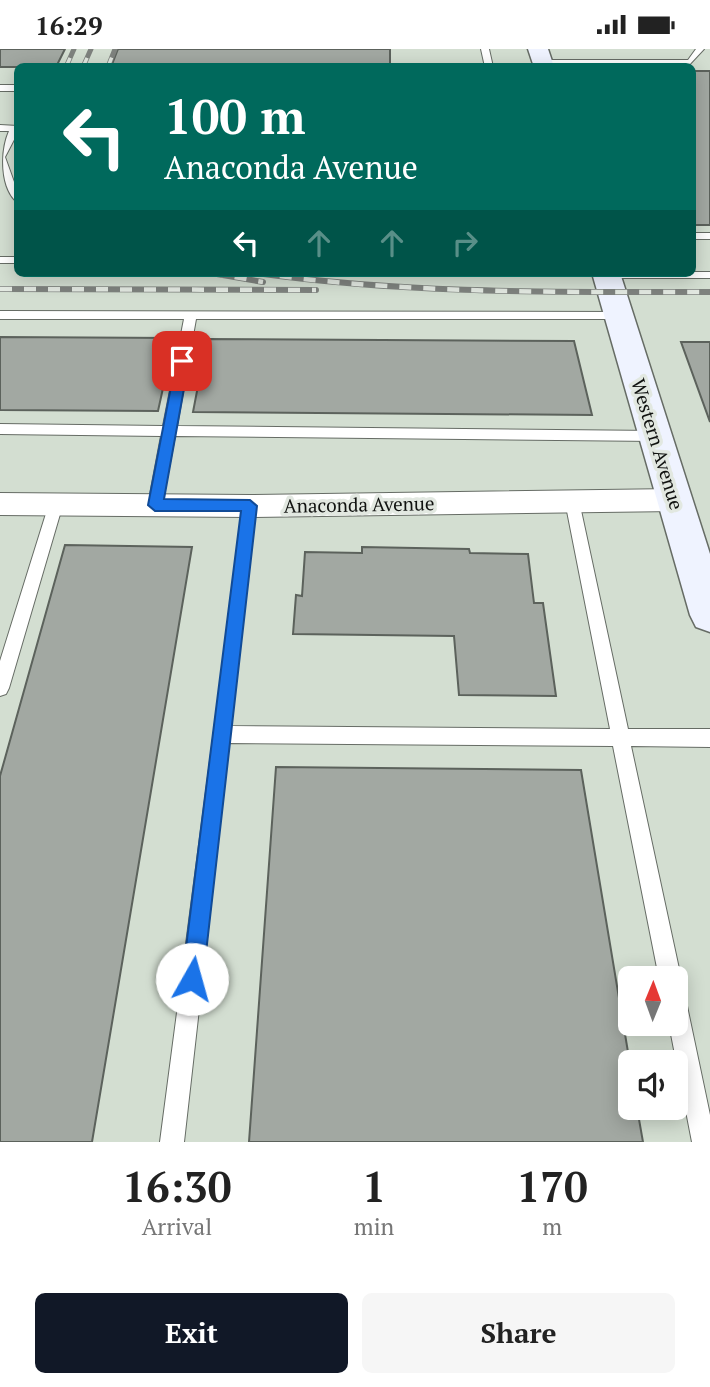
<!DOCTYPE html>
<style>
:root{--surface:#fff;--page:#f6f6f6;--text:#222;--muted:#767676;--accent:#111827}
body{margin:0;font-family:"PT Serif",serif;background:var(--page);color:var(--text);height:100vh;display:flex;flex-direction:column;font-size:26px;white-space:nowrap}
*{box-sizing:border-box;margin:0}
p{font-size:23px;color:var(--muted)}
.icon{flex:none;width:38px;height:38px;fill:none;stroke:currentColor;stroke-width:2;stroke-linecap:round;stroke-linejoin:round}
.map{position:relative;height:1093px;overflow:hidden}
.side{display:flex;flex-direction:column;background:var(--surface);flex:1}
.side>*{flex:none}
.hud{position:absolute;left:14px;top:14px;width:682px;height:214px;border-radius:10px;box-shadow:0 4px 18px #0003;background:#00695c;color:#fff;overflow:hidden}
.needle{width:46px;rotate:1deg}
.tools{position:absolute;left:618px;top:917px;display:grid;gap:14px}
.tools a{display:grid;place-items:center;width:70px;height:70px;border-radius:10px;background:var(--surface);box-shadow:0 4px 18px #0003;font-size:35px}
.pin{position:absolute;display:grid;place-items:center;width:60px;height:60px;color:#fff;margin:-30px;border-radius:14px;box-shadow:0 4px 10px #0006}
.me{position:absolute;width:77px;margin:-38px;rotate:7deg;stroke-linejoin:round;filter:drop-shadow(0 0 5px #0008)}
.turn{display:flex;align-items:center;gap:24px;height:147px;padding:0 35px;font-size:32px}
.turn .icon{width:91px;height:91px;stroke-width:2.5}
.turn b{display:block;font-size:49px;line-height:60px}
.lanes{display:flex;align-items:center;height:66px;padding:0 35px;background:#0003;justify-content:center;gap:35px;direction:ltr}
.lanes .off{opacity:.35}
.eta{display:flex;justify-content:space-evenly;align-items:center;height:119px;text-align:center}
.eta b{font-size:42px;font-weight:700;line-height:49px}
.cta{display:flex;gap:14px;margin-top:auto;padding:14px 35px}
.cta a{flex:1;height:80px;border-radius:10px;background:var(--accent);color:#fff;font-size:28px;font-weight:700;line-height:80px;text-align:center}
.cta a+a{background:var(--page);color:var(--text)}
.status{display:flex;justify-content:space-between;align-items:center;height:49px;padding:0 35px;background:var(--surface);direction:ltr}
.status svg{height:19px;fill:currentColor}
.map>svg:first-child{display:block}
.built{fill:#d3ded1;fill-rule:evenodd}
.building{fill:#a2a8a2;stroke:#5c625c;stroke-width:2}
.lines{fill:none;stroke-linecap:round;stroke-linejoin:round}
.lane-casing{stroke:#666c65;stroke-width:2}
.street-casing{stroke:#666c65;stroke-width:2}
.secondary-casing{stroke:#666c65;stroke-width:3}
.lane{fill:#fff;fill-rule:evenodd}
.street{fill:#fff;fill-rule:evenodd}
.secondary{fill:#eff3ff;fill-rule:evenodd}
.rail-far1-casing{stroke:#7e827e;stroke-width:5}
.rail-casing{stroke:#7e827e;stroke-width:6}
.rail-far1{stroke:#e2e8e1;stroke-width:3.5;stroke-dasharray:10;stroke-linecap:butt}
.rail{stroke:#e2e8e1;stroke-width:4.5;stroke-dasharray:12;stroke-linecap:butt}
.route{fill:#1a73e8;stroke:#114b97;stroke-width:2}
.labels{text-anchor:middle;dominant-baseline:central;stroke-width:7;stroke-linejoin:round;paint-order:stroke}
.street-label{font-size:19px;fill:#101210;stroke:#e2e8e1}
</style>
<div class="status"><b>16:29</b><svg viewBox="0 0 49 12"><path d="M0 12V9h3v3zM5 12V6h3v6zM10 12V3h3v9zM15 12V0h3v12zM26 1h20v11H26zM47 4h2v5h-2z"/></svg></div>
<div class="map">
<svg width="710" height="1093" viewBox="0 0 710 1093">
<rect width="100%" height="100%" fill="#e2e8e1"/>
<!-- built -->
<path class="built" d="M0 0H710V1093H0ZM18 18H693V224H18ZM630 929H676V975H630ZM630 1013H676V1059H630Z"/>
<!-- building -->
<path class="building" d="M0 0H65L56 18H0Z
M118 0H390V18H111Z
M693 22H710V176H693Z
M0 288 174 289 158 362 0 361Z
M207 290 574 292 592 366 193 363Z
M681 293H710V373Z
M65 496 192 498 92 1093H0V727Z
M362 498 469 500 470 504 528 505 534 554H543L556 647 459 646 454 587 293 585 296 546 302 547 305 503 362 504Z
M276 718 581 721 630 1015V1059H637L643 1093H249Z"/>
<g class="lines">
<!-- lane casing -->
<g class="lane-casing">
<path id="lane" d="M481 0H489L493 18H485Z
M696 0H704L690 15H542L538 13 542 11H688Z
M0 36H18V42H0Z
M0 76 18 77V83L5 108 18 144V154C0 140 0 103 9 82H0Z
M693 184H710V190H693Z
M0 208H18V214H0Z
M693 223H710V229H607L601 226Z
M363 224H504L498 227H369Z
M0 262 619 263 623 264V270H196L177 377 656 382 663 387 656 392 175 387 162 456 155 462 148 456 161 387 0 385V375L163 377 184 270H0Z
M572 446 579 452 628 680H710V698L631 697 681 929 677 936 676 937V929H659L613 697 229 694 184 1093H160L244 453H254L256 457 231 677 610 680 565 452Z
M56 449 63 455 9 639 6 645 0 647V612L49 455Z
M676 946 684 949 687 957 710 1066V1093H692L669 975H676Z"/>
</g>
<!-- street casing -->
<g class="street-casing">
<path id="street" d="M675 440 685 443 689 451 685 459 675 462 249 468 0 466V444L249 446Z"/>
</g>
<!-- secondary casing -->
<g class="secondary-casing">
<path id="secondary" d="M528 0H548L554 18H534Z
M592 224H620L710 505V583L696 578 690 566Z"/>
</g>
<!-- lane -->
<use href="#lane" class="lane"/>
<!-- street -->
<use href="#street" class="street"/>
<!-- secondary -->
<use href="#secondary" class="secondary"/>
<!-- rail-far1 casing -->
<g class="rail-far1-casing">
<path id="rail-far1" d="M66 18 74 0
M83 18 91 0
M108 18 115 0"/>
</g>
<!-- rail casing -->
<g class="rail-casing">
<path id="rail" d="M211 224 263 233
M256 224C407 245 558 243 710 243
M0 240 316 241"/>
</g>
<!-- rail-far1 -->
<use href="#rail-far1" class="rail-far1"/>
<!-- rail -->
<use href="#rail" class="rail"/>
</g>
<!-- route -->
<path class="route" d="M182 308 189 312 164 450 250 451 257 457 203 930 200 937 192 940 185 937 182 930 241 462H155L148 456 176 312Z"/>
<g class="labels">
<!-- street labels -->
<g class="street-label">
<text transform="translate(658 395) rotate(73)">Western Avenue</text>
<text transform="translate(359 455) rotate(-1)">Anaconda Avenue</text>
</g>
</g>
</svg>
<div class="tools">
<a><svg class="needle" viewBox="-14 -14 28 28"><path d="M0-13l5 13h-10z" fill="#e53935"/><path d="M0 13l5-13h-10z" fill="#767676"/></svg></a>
<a><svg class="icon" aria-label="sound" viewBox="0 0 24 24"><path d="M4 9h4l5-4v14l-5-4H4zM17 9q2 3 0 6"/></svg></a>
</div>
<div class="pin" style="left:182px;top:312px;background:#d93025"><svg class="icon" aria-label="arrive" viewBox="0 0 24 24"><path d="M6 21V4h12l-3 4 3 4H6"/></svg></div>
<svg class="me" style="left:192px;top:930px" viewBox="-20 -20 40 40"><circle r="19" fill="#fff"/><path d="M0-13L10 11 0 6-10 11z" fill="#1a73e8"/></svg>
<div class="hud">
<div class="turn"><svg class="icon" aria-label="left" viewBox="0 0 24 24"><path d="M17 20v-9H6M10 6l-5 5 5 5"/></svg><div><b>100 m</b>Anaconda Avenue</div></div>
<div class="lanes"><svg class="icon" aria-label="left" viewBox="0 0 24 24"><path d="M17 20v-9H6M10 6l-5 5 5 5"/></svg><svg class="icon off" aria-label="ahead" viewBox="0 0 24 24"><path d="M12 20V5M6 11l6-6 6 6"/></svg><svg class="icon off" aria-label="ahead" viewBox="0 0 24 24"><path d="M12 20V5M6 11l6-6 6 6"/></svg><svg class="icon off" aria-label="right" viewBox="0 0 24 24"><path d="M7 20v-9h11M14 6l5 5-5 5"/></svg></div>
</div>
</div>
<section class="side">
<div class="eta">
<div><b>16:30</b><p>Arrival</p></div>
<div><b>1</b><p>min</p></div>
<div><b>170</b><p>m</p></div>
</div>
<div class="cta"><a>Exit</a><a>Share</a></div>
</section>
